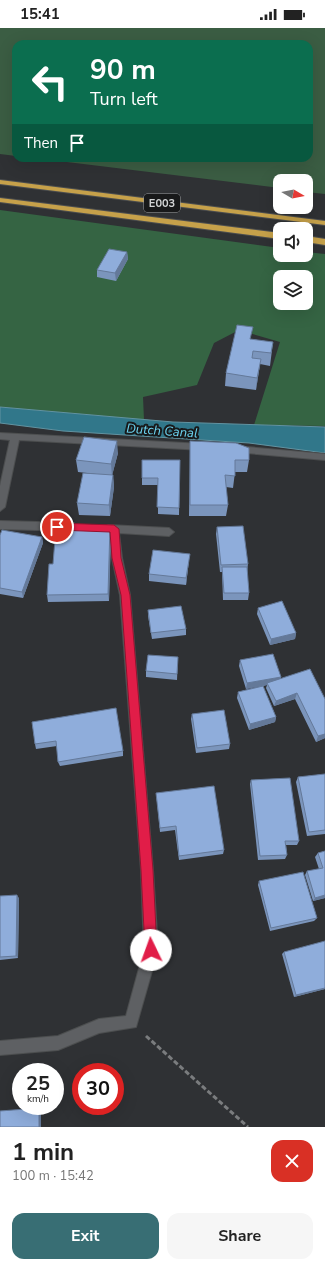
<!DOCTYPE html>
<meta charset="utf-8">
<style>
:root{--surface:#fff;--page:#f6f6f6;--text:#222;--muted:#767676;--accent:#386e74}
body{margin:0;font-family:"Nunito Sans",sans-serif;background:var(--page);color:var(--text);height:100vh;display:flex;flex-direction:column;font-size:15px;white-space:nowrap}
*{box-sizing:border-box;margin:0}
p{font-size:13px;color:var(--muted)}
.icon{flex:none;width:22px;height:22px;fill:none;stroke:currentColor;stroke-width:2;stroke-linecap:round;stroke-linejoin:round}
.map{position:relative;height:1099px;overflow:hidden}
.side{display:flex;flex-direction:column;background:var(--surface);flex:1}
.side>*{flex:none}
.hud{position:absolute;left:12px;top:12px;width:301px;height:122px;border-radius:12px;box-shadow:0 4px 16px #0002;background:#0b6e4f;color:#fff;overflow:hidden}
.needle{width:26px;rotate:100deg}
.tools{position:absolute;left:273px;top:146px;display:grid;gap:8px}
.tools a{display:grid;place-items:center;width:40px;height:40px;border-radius:8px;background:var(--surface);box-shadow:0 4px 16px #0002;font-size:20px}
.speed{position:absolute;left:12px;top:1035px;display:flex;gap:8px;font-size:20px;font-weight:700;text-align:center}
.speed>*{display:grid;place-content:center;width:52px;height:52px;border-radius:50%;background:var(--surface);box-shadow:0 4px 16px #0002;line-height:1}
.speed small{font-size:10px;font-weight:400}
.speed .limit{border:6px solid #d22;background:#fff;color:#111}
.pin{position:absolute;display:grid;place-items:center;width:34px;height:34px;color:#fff;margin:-17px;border:2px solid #fff;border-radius:50%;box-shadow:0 1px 4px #0007}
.me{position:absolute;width:44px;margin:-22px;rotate:357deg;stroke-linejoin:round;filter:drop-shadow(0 0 3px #0008)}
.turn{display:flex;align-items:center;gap:14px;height:84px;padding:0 12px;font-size:18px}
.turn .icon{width:52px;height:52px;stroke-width:2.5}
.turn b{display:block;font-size:28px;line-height:34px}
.then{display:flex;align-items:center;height:38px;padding:0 12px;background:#0003;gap:8px;font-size:15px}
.round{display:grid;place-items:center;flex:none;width:42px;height:42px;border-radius:12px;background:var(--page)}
.headline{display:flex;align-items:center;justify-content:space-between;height:68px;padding:0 12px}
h1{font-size:24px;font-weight:700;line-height:30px}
.cta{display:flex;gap:8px;margin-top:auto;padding:8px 12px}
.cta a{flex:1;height:46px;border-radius:12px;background:var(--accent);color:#fff;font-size:16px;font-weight:700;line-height:46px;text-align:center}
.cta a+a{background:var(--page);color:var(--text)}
.status{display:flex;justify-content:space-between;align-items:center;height:28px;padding:0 20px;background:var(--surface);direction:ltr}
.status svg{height:11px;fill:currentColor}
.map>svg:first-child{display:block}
.green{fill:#3b5d43}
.forest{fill:#356443;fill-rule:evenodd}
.water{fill:#31778a;stroke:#6293a1}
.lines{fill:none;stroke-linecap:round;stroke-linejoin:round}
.street-casing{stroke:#4c4e4f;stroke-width:2}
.highway-casing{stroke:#4c4e4f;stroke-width:2}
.path{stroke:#7a7c7e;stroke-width:3;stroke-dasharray:5 2.5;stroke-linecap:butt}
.street{fill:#5e6063;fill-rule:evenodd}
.highway{fill:#c6a14a;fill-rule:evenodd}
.wall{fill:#7b95bc}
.shaded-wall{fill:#647999}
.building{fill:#8faddb;stroke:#647999}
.route{fill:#e11d48;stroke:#92132f}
.labels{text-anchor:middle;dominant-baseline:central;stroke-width:4;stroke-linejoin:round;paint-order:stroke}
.shield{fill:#18191a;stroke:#9b9d9e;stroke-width:1}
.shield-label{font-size:11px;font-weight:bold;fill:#d3d5d6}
.water-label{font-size:13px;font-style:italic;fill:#6cd4f1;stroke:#18191a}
</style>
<div class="status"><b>15:41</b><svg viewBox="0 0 49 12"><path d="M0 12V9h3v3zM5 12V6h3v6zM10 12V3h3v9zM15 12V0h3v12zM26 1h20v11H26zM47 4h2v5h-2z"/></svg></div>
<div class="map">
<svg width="325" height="1099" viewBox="0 0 325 1099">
<rect width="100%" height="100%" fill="#2f3134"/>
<!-- green -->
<path class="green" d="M0 0H325V166L306 164V153H280V160L34 130H309V16H16V128L0 126Z"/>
<!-- forest -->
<path class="forest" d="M0 182 280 220V227H306V224L325 226V398L254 397 280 314 239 302 214 315 197 357 143 369 144 392 0 379ZM280 249H306V275H280Z"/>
<!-- water -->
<path class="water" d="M0 379 173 394 325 399V425L249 415 63 403 0 395Z"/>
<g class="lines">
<!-- street casing -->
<g class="street-casing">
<path id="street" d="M0 405 203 416 207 419 203 422 19 412 5 479 0 483V458L10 412 0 411Z
M235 418 325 426V432L235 424 231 421Z
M0 493 74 495 79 499 74 503 0 501Z
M108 497 169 500 174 504 169 508 119 505 122 530 130 567 153 842 158 922 136 999 99 1005 58 1022 0 1027V1013L58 1008 99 991 126 988 144 922 141 842 120 567 112 530 110 505 105 504 103 501Z"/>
</g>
<!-- highway casing -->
<g class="highway-casing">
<path id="highway" d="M0 152 325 193V197L0 156Z
M0 170 280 205V211L0 174Z
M306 208 325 211V217L306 214Z"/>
</g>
<!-- path -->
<path class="path" d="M146 1008 248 1099"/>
<!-- street -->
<use href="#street" class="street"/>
<!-- highway -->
<use href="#highway" class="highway"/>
</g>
<!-- wall -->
<path class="wall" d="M127 224 128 231 116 253 97 249V242Z
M251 311 273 314 270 338 260 336 256 362 225 358 226 345Z
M190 413 249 432 247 444H235L233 460 226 459 228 477 226 488H189Z
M118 425 112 447H113L114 459 110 488 79 487 77 475 96 446 78 444 76 432Z
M180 432 179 487 158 486V457H142V450Z
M110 498 111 505 109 573 48 574 47 567 53 536Z
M217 499 248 536 247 543 249 565 248 572H223L222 544H220L216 506Z
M0 507 42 509 43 515 23 570 0 566Z
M189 532 186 557 149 553V546Z
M258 580 296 605 295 611 270 617 257 586Z
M148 582 186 601V607L152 611 148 588Z
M178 629 177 652 146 649V643Z
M240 632 281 649V651L310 641 325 710 316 714 295 671 274 678 266 660 267 657 263 658 276 689 275 694 249 702 237 670 238 664 260 658 246 661 239 638Z
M192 686 230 716 229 721 196 725 191 691Z
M32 694 123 723V728L60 738 58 734 57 718 36 721 35 716Z
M325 746V806L307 808 296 754 298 749Z
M251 752 299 813 297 817H286L287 827 285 831 258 832 250 756Z
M156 765 224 822 223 826 179 832 175 802 160 804Z
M325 823V870L313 873 305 847 307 843 319 841 315 829 318 825Z
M259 853 317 890 314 893 270 903 258 857Z
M0 868 19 870 18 930 0 932Z
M284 924 325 961 294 969 282 926Z"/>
<!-- shaded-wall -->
<path class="shaded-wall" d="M127 224 128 231 116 253 115 245Z
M261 331 259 343 256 362 257 350Z
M117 413 118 425 112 448 111 436Z
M113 447 114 459 110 488 109 477Z
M110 498 111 505 109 573 108 566Z
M42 509 43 515 23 570 22 564Z
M190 526 189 532 186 557V550Z
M296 605 295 611 270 617 271 611Z
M281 649 280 654 267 655V657L246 661 247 655Z
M297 665 295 671 274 678 276 673Z
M276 689 275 694 249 702 250 696Z
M325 706V710L316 714 318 708Z
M17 867 19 870 18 930 16 928Z
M325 867V870L313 873 315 870Z
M325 960V961L294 969 296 967Z
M39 1080 41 1081V1099H39Z"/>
<!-- building -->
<path class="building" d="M109 221 127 224 115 245 97 242Z
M237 297 253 299 250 311 273 314 271 325 253 323 252 330 261 331 257 350 226 345Z
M84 409 117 413 111 436 76 432Z
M190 413 236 415 249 420V432H235V448L225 447 228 477H190Z
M142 432H180L179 480 157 479 158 450H142Z
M83 445 113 447 109 477 77 475Z
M110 498 108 566 47 567 49 536H53L56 499Z
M243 498 248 536 221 537 217 499Z
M2 502 42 509 22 564 0 560V507Z
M153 522 190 526 186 550 149 546Z
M222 539H247L249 565H224Z
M282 573 296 605 271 611 258 580Z
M181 578 186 601 151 605 148 582Z
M273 626 281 649 247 655 240 632Z
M148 627 178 629 177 646 146 643Z
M310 641 325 671V706L318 708 297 665 276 673 267 655Z
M263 658 276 689 250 696 238 664Z
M116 680 123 723 58 734 56 713 35 716 32 694Z
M224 682 230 716 197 720 192 686Z
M325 746V802L309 804 298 749Z
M290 750 299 813H285L287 827 260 828 251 752Z
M214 758 224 822 179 828 176 798 160 800 156 765Z
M325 823V867L315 870 307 843 323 840 318 825Z
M303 844 317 890 271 900 259 853Z
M17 867 16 928 0 929V868Z
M325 913V960L296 967 284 924Z
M39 1080V1099H0V1083Z"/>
<!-- route -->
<path class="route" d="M57 495 114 497 119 501 121 530 130 567 153 842 157 922 155 926 151 928 147 926 145 922 141 842 121 567 112 530 110 504 57 502 53 499Z"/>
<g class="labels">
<!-- shield labels -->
<rect class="shield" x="144" y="166" width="36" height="18" rx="3"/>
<g class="shield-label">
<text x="162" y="175">E003</text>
</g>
<!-- water labels -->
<g class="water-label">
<text transform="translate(162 403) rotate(4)">Dutch Canal</text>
</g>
</g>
</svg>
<div class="tools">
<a><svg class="needle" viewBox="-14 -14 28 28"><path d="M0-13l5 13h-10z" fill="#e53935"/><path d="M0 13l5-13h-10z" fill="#767676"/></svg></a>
<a><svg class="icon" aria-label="sound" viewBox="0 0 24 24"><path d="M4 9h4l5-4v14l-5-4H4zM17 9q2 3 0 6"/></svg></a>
<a><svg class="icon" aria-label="layers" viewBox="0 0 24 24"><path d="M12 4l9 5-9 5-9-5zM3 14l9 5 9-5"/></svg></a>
</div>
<div class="speed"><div>25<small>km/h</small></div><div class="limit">30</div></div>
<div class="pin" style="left:57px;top:499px;background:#d93025"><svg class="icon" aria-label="arrive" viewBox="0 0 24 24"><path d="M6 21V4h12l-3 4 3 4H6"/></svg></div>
<svg class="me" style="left:151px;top:922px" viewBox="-20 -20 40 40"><circle r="19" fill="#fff"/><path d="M0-13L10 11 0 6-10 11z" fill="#e11d48"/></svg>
<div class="hud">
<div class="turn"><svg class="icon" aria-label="left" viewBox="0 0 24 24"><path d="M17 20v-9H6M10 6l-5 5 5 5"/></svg><div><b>90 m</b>Turn left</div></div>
<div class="then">Then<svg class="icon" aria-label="arrive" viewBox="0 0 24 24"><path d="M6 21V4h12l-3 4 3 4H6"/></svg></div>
</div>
</div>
<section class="side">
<div class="headline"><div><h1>1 min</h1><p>100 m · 15:42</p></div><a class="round" style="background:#d93025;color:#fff"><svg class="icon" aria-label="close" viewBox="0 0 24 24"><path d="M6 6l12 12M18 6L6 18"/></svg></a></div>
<div class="cta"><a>Exit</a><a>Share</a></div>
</section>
